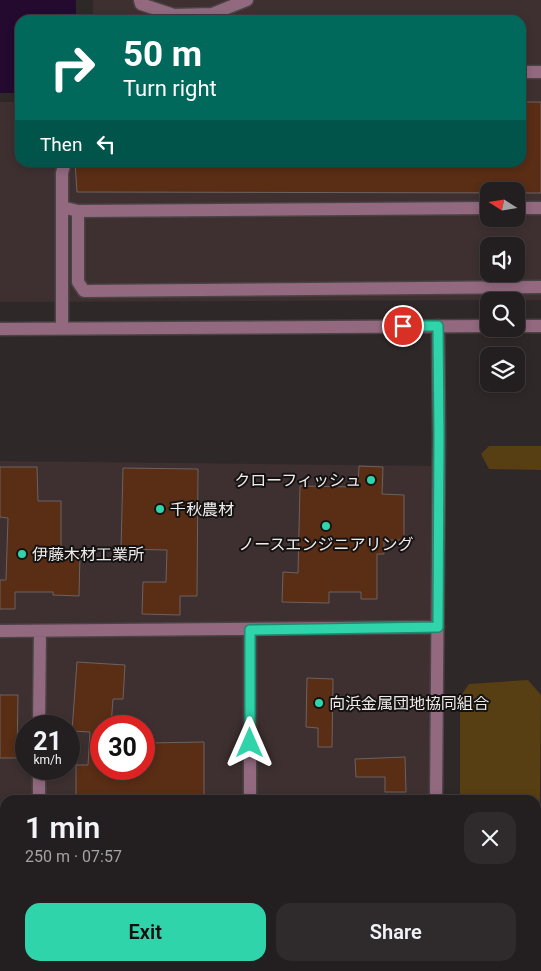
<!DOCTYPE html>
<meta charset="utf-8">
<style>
:root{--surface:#231e1f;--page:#2f2b2c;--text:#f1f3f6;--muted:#a3a2a4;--line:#403c3d;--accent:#30d4aa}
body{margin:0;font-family:Roboto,"Noto Sans JP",sans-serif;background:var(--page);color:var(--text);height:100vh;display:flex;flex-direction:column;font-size:19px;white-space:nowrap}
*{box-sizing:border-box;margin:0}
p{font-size:16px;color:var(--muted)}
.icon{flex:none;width:28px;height:28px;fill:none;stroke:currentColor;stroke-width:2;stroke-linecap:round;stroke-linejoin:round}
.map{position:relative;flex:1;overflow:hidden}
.panel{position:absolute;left:0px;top:795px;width:541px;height:176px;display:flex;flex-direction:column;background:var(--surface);border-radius:15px 15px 0 0;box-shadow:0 2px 8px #0003,0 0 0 1px var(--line)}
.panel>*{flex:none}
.hud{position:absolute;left:15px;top:15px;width:511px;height:152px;border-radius:15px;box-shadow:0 2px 8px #0003,0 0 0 1px var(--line);background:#00695c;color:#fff;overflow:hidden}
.needle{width:32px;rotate:282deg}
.tools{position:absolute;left:480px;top:182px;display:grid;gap:10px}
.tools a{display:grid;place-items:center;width:45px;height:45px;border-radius:10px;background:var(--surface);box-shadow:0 2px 8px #0003,0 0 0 1px var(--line);font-size:25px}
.speed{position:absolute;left:15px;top:715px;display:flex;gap:10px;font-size:25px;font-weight:700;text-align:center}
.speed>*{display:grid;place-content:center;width:65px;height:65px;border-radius:50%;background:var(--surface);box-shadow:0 2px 8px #0003,0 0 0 1px var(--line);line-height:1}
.speed small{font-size:12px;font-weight:400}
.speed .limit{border:8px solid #d22;background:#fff;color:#111}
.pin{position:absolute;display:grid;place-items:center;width:42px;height:42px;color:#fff;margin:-21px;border:2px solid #fff;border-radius:50%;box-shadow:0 1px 5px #0007}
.me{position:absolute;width:55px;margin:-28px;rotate:0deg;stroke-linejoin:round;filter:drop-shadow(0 0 4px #0008)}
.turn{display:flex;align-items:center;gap:18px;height:105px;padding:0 25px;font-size:22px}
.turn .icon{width:65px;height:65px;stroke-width:2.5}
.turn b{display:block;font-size:35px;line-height:42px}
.then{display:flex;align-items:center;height:48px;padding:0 25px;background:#0003;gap:10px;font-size:19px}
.round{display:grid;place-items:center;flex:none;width:52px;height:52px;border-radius:15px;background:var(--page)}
.summary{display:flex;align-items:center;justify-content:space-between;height:85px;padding:0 25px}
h1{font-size:30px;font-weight:600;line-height:38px}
.button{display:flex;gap:10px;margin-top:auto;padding:10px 25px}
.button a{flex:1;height:58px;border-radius:15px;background:var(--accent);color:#111;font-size:20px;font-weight:600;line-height:58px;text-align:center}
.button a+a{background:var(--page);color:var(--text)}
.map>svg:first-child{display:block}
.built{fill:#3e3031;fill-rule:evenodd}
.green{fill:#583f13}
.water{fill:#240a2f}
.building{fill:#5a2d15;stroke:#6a6360}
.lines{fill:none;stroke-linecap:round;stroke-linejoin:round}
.minor-casing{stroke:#4a4344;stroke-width:15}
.minor{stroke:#92697f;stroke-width:12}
.route-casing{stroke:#1f8a6e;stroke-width:12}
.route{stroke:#30d4aa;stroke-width:9}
.poi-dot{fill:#30d4aa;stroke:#151212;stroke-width:2}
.labels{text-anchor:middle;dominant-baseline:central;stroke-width:4;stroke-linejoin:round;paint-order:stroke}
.poi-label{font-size:16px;fill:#f0ebeb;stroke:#151212;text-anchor:start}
</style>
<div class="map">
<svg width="541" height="971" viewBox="0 0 541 971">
<rect width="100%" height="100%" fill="#2f2829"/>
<!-- built -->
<path class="built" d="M93 0H541V300L0 302V102H20V162H521V20H93ZM489 191H516V219H489ZM489 246H516V274H489Z
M0 461 431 466 430 800H5V966H429V971H0ZM26 726H69V769H26ZM101 726H144V769H101Z"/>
<!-- green -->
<path class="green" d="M489 446H541V470L489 469 481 454Z
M528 680 541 695 538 971H460V966H536V800H460V697L469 684Z"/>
<!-- water -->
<path class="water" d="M0 0H76V20H20V93H0Z"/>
<!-- building -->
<path class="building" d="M521 102H541V193L77 192 75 162H521Z
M359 466 383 467 382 494 404 495V540H384V554H377V599H361V592H329V603L282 602 283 572 298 573 300 486 358 487Z
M0 467H37L38 501H61V553L80 554 79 596 53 595V592H15V609H0V580H6L8 518 0 517Z
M123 468 198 469 197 596H180V615L142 614 143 582H166L167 550 121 549Z
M77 662 125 665 123 699H113L111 726H101V769H147V743L204 742V800H76V765H88L90 732 72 731Z
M307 678 333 679 332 747H318V728L306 727Z
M0 695H18L17 758H0Z
M405 757 406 792H385V777H356L355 759Z"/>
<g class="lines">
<!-- minor casing -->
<g class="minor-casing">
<path id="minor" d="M140 0 141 4 174 15 212 14 247 0
M521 72H541
M62 207 78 211 489 208
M516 208H541
M78 211V282L84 291 541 287
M516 326H541
M62 328V173L65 162
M0 329 489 326
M250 630V800
M0 631 438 627
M39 726 40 631
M39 800V769
M436 800 439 436 438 326
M251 966V971
M38 971V966
M435 971V966"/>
</g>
<!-- minor -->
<use href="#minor" class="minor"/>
</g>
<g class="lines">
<!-- route casing -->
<g class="route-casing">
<path id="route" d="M250 743V630L438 627 439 436 438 326H403"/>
</g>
<!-- route -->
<use href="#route" class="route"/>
</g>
<!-- markers -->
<g class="poi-dot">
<circle cx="371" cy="480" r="5"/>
<circle cx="160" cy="509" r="5"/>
<circle cx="326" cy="526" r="5"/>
<circle cx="22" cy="554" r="5"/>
<circle cx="319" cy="703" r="5"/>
</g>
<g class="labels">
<!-- poi labels -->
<g class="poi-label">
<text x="361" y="480" text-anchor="end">クローフィッシュ</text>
<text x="170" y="509">千秋農材</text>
<text x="326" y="544" text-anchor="middle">ノースエンジニアリング</text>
<text x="32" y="554">伊藤木材工業所</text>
<text x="329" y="703">向浜金属団地協同組合</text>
</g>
</g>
</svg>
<div class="tools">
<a><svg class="needle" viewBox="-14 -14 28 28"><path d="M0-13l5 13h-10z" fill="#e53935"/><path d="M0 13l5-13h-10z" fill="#a3a2a4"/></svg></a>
<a><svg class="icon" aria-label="sound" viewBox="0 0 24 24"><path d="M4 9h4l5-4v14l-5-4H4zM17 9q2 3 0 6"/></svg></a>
<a><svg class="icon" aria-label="search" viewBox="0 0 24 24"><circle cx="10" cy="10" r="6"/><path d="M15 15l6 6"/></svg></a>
<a><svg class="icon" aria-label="layers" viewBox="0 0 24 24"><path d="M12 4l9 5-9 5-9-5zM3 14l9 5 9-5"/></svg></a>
</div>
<div class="speed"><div>21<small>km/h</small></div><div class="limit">30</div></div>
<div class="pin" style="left:403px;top:326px;background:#d93025"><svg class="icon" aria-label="arrive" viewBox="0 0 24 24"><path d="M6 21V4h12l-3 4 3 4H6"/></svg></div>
<svg class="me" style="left:250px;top:743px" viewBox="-20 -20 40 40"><path d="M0-17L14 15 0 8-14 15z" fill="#30d4aa" stroke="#fff" stroke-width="4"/></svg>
<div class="hud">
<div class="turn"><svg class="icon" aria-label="right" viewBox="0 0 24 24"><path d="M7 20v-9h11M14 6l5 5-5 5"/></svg><div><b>50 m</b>Turn right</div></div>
<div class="then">Then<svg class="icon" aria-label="left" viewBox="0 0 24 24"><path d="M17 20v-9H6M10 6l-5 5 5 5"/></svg></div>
</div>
<section class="panel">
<div class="summary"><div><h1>1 min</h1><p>250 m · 07:57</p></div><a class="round"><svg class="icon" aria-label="close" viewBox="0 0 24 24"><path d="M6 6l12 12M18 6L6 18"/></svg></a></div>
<div class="button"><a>Exit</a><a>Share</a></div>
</section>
</div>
